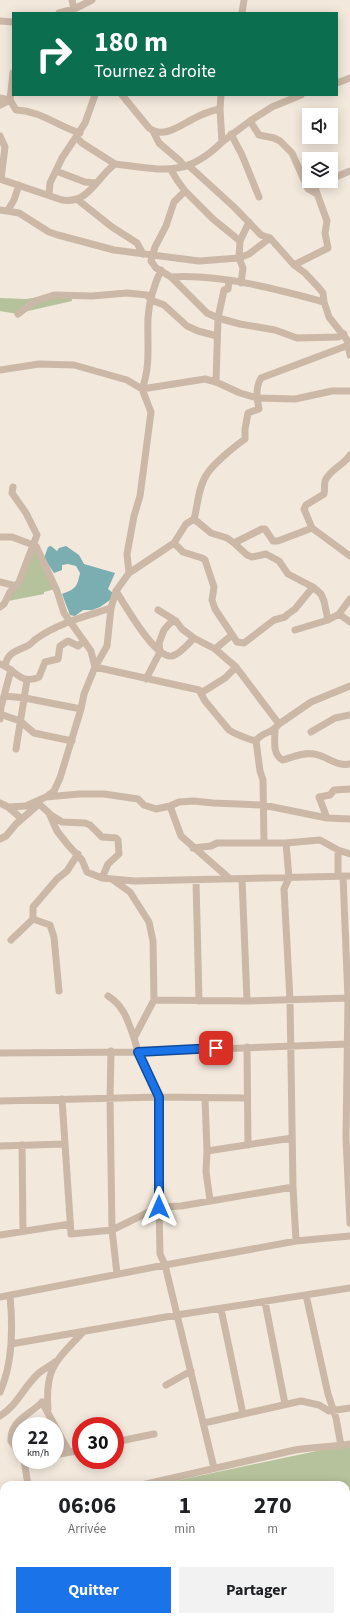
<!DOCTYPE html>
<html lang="fr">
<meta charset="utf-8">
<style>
:root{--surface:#fff;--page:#f2f2f2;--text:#202124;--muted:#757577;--accent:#1a73e8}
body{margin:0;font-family:"Source Sans 3",sans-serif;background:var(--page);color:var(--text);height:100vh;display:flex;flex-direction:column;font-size:15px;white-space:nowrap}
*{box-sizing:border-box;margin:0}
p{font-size:13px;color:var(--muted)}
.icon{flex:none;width:22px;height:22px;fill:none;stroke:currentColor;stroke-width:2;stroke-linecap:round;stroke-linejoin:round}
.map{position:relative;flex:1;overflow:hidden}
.panel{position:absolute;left:0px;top:1481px;width:350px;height:140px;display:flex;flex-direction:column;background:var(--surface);border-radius:12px 12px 0 0;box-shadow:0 2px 10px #0003}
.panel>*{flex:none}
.top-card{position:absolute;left:12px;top:12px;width:326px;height:84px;border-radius:0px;box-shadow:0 2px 10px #0003;background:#0b6e4f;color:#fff;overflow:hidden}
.buttons{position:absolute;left:302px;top:108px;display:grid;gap:8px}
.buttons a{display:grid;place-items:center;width:36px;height:36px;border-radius:0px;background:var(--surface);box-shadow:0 2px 10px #0003;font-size:20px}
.speed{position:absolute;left:12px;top:1417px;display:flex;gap:8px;font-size:20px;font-weight:700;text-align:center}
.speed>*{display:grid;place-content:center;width:52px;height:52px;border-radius:50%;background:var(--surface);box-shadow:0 2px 10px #0003;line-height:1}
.speed small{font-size:10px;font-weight:400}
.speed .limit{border:6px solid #d22;background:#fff;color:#111}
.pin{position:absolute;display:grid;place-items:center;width:34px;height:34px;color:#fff;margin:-17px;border-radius:8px;box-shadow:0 2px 6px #0006}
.me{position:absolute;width:44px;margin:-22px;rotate:0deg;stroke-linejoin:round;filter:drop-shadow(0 0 3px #0008)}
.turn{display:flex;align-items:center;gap:14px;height:84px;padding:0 16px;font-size:18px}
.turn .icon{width:52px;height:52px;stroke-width:2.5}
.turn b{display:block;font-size:28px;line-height:34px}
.eta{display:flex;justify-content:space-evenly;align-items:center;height:68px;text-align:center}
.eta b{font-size:24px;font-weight:700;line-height:28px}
.primary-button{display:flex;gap:8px;margin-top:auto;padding:8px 16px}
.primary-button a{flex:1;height:46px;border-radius:0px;background:var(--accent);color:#fff;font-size:16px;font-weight:700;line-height:46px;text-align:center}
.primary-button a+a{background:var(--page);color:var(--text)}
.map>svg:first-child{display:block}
.green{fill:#b5c29b}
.water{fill:#7aaeb0}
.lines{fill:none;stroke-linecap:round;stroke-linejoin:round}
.street{stroke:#cbb8a7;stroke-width:7}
.route-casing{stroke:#114b97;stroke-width:10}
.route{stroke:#1a73e8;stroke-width:7}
</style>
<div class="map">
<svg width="350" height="1621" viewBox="0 0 350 1621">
<rect width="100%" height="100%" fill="#f3e8dc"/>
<!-- green -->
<path class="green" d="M71 292 72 301 28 311 18 314 0 311V298L26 299Z
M35 548 55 589 44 592V594L8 601Z
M350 1444V1621H94L93 1617H346V1485H156Z"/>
<!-- water -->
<path class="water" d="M51 546 57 551 59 548 66 546 79 555 84 564 115 573 108 589 113 593 110 600 100 607 92 610H83L75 616 70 615 62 594C75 589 77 588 80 573L76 566 68 564 62 565V570L54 573 44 558 48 547Z"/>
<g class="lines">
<!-- street -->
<path class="street" d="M72 0 74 9
M59 13 74 9 92 0
M242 13 244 0
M0 21 13 22
M337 83 350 78
M95 95 85 123 76 137 82 143 115 164
M0 98 10 100 16 110C41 111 57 126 80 133
M0 105 10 100 13 73
M220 109 221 95
M250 121 259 135 274 138 280 141 292 153 308 189 317 194
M153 131 159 143 180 161 184 166
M231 134 242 155 259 197
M0 136 5 147 1 179
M222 142 250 121 272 107 301 95
M188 165 234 207 261 235 270 238 294 265 305 273 319 288 323 293 324 302 329 317 347 340 350 355
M171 170 177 180 185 191 174 202 166 226 155 247 151 261 156 268 171 277 207 313 218 318 240 324 275 330 297 338 338 337 344 334
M56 171 85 182 96 183
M0 179 62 200C89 204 96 178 115 164 161 169 185 179 222 142L220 109C210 111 202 114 193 119 179 126 164 139 149 128L122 95
M331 179 350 171
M185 191 213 219 240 241 239 258 243 268 241 283
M49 195 50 183 62 158 76 137
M78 200 112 227 137 243 143 254
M0 210 19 213 49 232 58 235 114 250 199 261 239 258 249 254 270 238
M8 210 14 200 19 185
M240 241 249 222
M294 265 328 248 325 233 327 221 315 188 318 185 327 181
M171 277C221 274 276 289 324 302
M18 314 35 301 54 295 92 296 127 293 147 295 151 300 164 305 187 326 198 331 217 336
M0 370 39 364 74 365 127 380 142 389 205 379 216 382 240 393 257 398 295 399 332 391H350
M216 382 218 318 224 290 228 289 229 281
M194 519C198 505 198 487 207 474 213 464 235 446 245 439V429L248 413 259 409C257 398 255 388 261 378L349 345
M312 528 350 556
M0 537H12L36 546 57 591 64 613 91 651 95 667 199 690 205 701 229 730C233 733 250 740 256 741
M174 543 183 552 202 558 205 560 214 587 212 600 215 609 237 642 244 643 274 620 285 617 288 614 295 609 313 587
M234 543 247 555 252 557 266 554 279 561 288 574 313 587 321 594 324 601 328 620 339 614 350 599
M129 573 174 543 186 524 194 519 211 533 227 538 234 543 262 529H265L273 541H278L312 528 304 509 306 505 324 494C325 490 324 485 325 481 329 470 344 465 350 455
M0 582 16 586
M116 591C125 605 155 659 172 656 180 654 188 644 194 638
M0 607 4 604 10 592 19 582 37 535 26 513 12 493 13 487
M158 610 176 621 182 629 194 638 215 649 236 667 279 724C272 734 261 732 256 741L260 771 263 780 264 843
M339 614 350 622
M295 630 328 620
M215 649 232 635
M0 664C16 669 20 686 39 677L45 662 58 659 60 646 68 641 78 646 84 641
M5 666C8 651 18 651 29 645 32 643 34 640 36 639 58 623 87 616 111 608
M146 679 160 652 159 643 164 630 170 623 176 621
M201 693 225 678 236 667
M4 696 25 698 81 709
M0 714 20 721 34 733 72 741
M0 719 1 707 11 670
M279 724 311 702 350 686
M275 730C275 740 272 755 283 760 293 757 303 752 314 754 327 756 337 767 350 764
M311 732 335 718 350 715
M16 749 27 680
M46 797 54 791 60 778 81 709 84 694 95 667 107 646 111 608 116 591 129 573 127 554 134 516 140 496 151 412 142 389C151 366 147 342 148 318 149 302 154 285 161 270
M37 802 49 813 57 831 68 845 82 860 87 872 102 878 134 881 350 876
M0 803 8 807 26 806 46 797 79 794H104L138 799 144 805 156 809 170 806 179 802 194 801 213 803 263 805 327 818 350 819
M170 806 181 836 230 879
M8 807 22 819
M51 815 62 822 85 823 90 825 102 837 116 838 118 840 119 854 108 864 102 878
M327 818 319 797 330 795 334 790 350 789
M0 839 6 836 16 824 39 804
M286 843 289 878 284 889 290 1000 293 1187 296 1241
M193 848 211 846 217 843H286L320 840 338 850 350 854
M338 876V850
M343 876 348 999 346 1138 350 1223
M242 879 247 1001
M113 880 130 892 149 922 153 941 154 1000 134 1038 138 1052 159 1097V1207L160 1254 165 1265 214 1468
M196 880 199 1001
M33 919 50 925 54 937 59 991
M11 940 33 919V907L57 879 67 871 78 854
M108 996C124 1006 128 1021 134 1038
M154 1000 247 1001 350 998
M247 1047 248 1145
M111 1051 110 1099 112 1230 117 1274
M0 1053 138 1052 348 1044
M205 1098 207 1151 206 1172 210 1200
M62 1099 71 1234 112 1230 159 1207 181 1206 293 1187
M0 1101 159 1097 247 1098
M22 1145 23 1231
M0 1146 65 1144
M207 1151 292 1138
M0 1235 70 1224
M306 1295 328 1394 336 1418 341 1446
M0 1297 165 1265 296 1241 350 1236
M265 1302 285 1404
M221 1309 243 1414
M11 1344 177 1315 350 1288
M166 1385 191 1371
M0 1392C13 1363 13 1327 10 1296
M48 1409C45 1367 56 1361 83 1332
M0 1416C17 1406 24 1386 39 1373 44 1369 50 1366 55 1362
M204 1423 301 1401 319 1405 329 1411 350 1408
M115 1442 154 1434
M21 1455 11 1441C10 1420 30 1415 42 1402L69 1452
M55 1455 81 1450
M24 1460 28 1485
M142 1485 295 1450C313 1447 332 1447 350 1444
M0 1510 4 1525
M0 1541 4 1534
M0 1554 4 1558
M0 1566 4 1565
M0 1610 4 1611
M12 1617 19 1621
M49 1617 52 1621
M86 1621 87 1617"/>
</g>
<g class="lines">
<!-- route casing -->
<g class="route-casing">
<path id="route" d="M159 1207V1097L138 1052 216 1048"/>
</g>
<!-- route -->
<use href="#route" class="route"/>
</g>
</svg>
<div class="buttons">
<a><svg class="icon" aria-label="sound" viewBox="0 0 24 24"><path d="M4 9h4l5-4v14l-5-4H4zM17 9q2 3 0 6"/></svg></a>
<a><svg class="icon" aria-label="layers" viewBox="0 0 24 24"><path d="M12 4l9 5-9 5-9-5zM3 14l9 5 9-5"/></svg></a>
</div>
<div class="speed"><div>22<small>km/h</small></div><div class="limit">30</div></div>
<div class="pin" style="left:216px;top:1048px;background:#d93025"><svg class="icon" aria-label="arrive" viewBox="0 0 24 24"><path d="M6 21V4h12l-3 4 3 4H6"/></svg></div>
<svg class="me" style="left:159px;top:1207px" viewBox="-20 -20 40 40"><path d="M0-17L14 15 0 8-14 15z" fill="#1a73e8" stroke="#fff" stroke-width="4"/></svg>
<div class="top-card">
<div class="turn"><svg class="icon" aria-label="right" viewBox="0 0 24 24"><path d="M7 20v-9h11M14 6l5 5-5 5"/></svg><div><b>180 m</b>Tournez à droite</div></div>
</div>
<section class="panel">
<div class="eta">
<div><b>06:06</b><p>Arrivée</p></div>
<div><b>1</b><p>min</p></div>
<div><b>270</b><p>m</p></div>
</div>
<div class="primary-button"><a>Quitter</a><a>Partager</a></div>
</section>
</div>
